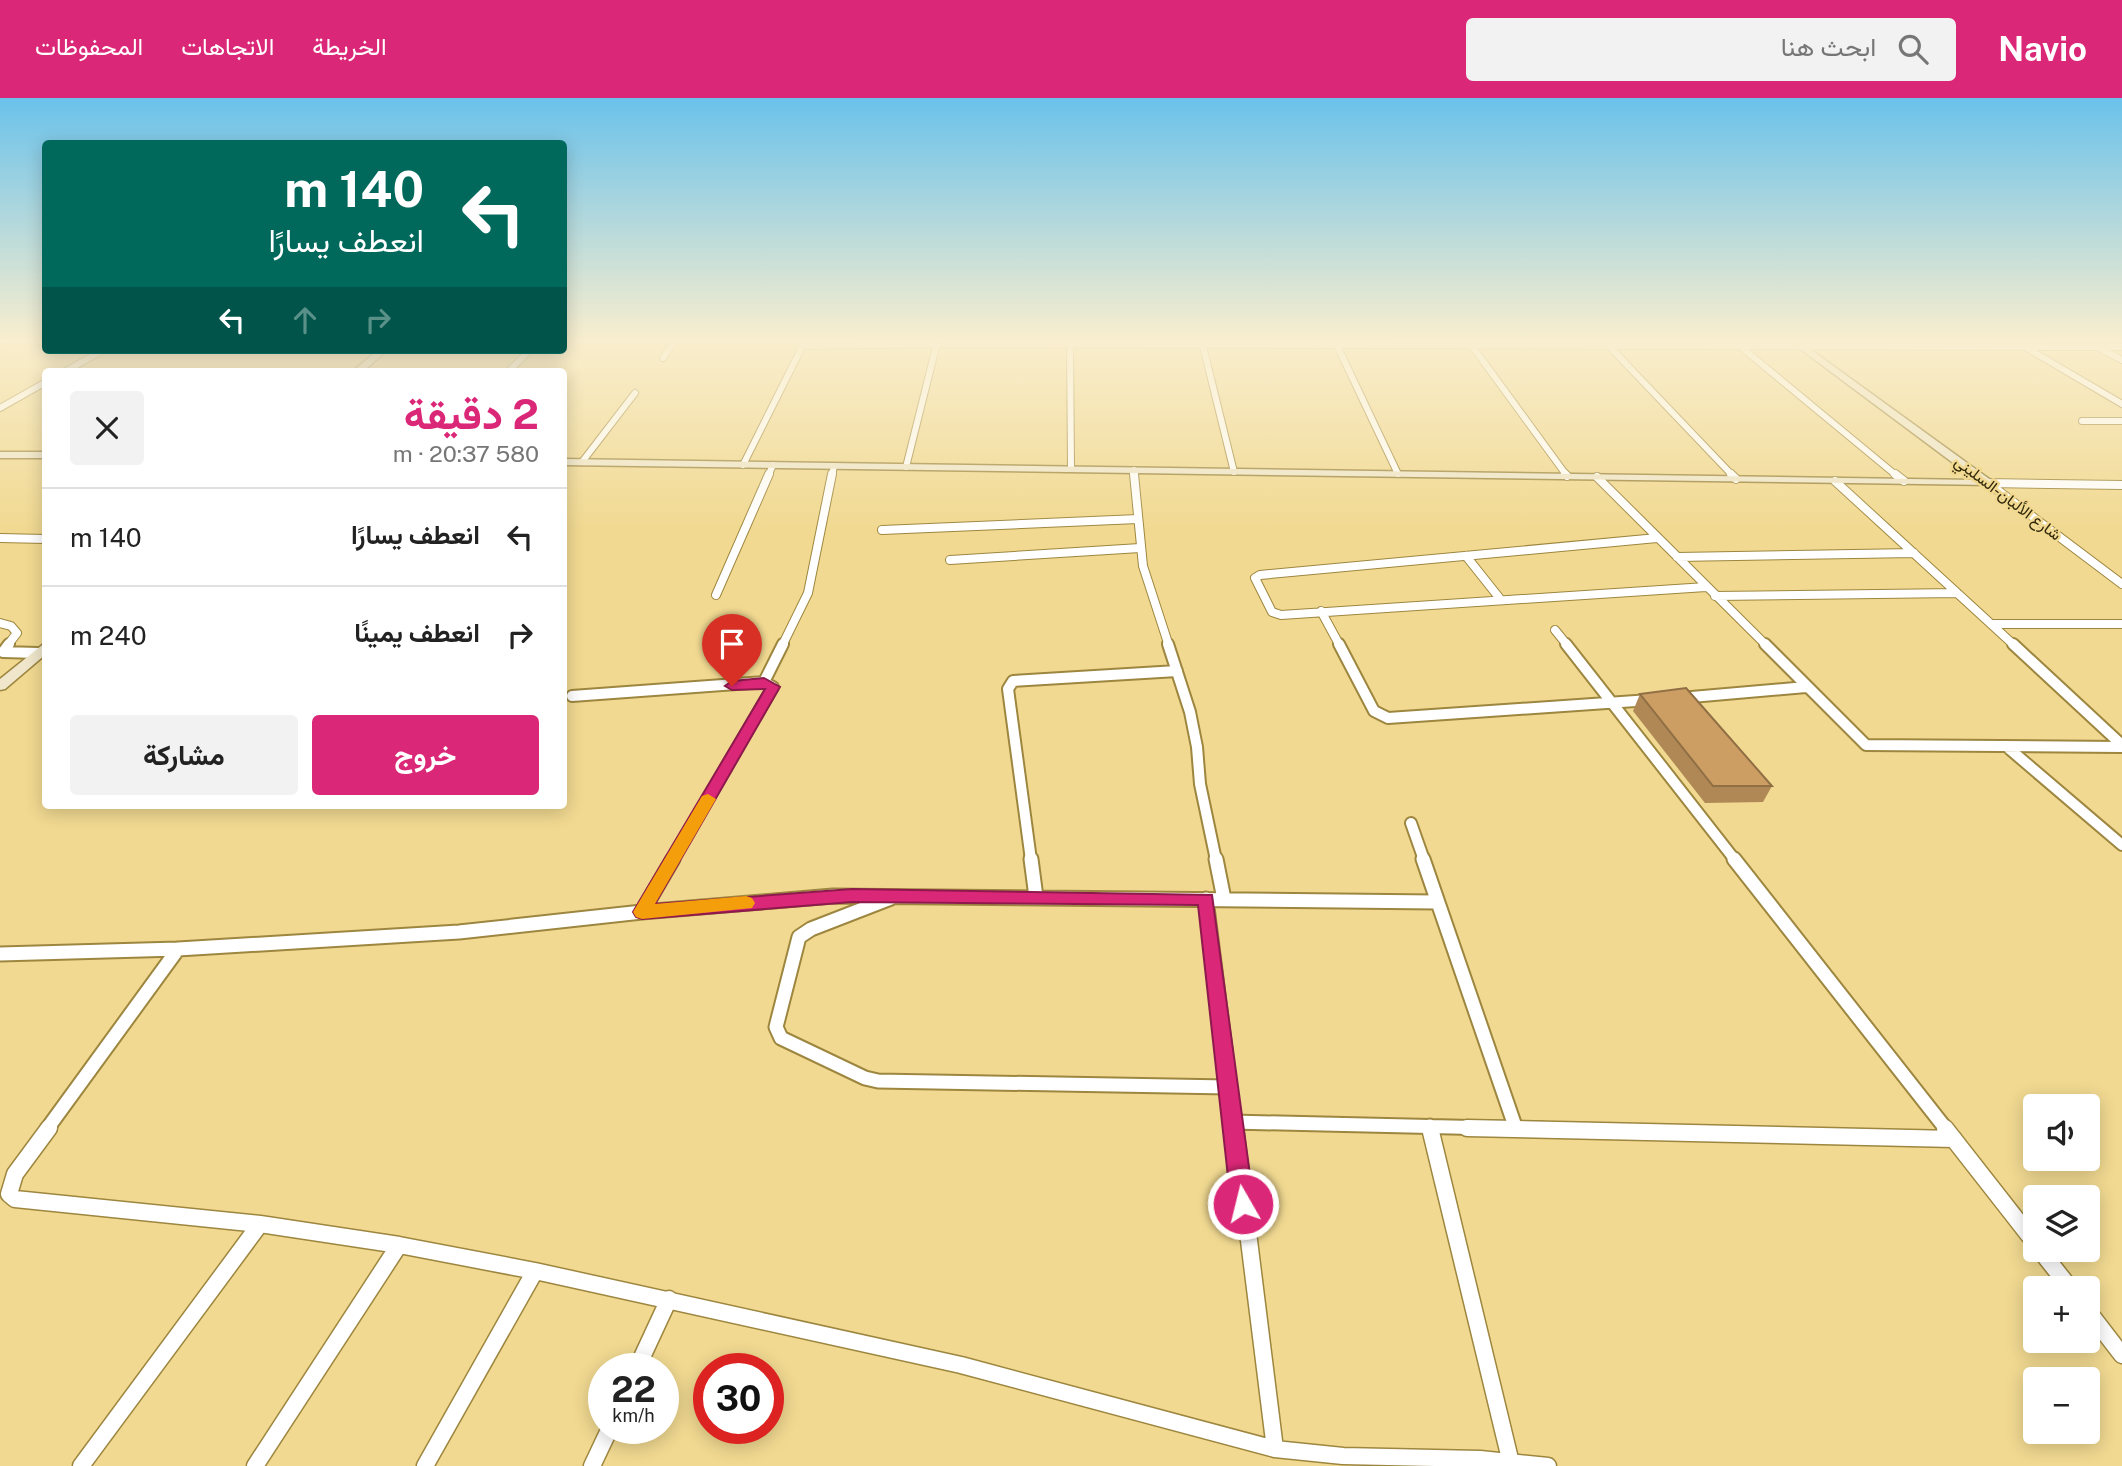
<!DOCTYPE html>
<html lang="ar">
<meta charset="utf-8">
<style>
:root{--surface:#fff;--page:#f2f2f2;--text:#222;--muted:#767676;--line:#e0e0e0;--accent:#db2777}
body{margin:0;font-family:"Public Sans",Vazirmatn,sans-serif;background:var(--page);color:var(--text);direction:rtl;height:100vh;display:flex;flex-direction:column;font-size:26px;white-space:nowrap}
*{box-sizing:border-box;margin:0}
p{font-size:23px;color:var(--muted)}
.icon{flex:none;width:38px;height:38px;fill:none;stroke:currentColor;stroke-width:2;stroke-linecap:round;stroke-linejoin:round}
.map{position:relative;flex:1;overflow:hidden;direction:ltr}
.drawer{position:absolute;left:42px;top:270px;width:525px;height:441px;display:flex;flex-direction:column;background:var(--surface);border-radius:7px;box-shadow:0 4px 18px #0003;direction:rtl}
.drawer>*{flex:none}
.top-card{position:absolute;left:42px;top:42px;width:525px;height:214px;border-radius:7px;box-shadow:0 4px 18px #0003;direction:rtl;background:#00695c;color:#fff;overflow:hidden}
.fabs{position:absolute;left:2023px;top:996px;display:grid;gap:14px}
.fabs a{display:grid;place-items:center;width:77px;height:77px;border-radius:7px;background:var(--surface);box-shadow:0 4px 18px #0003;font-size:35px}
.speed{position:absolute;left:588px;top:1255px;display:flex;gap:14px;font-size:35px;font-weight:700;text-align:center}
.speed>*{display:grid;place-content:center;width:91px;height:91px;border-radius:50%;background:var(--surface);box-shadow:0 4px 18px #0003;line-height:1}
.speed small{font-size:18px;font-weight:400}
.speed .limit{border:10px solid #d22;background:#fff;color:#111}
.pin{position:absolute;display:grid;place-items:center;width:60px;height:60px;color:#fff;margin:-72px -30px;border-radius:50% 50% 50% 0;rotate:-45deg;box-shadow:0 0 7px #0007}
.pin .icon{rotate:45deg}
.me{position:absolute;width:77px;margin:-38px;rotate:352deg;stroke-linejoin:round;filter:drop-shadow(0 0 5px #0008)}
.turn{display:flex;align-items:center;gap:24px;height:147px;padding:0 28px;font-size:32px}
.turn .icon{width:91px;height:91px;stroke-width:2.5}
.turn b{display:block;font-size:49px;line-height:60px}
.lanes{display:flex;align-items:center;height:66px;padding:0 28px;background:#0003;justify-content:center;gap:35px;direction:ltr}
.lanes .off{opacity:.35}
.round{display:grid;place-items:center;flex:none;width:74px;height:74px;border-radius:7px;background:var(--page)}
.overview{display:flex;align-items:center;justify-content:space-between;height:119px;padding:0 28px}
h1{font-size:42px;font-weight:700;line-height:52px;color:var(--accent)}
.cta{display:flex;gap:14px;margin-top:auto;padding:14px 28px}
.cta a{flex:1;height:80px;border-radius:7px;background:var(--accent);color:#fff;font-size:28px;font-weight:700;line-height:80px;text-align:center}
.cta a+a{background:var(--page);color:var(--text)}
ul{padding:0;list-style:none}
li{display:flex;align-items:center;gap:21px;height:98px;padding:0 28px;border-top:2px solid var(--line)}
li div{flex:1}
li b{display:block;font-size:26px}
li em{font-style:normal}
header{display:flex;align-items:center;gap:42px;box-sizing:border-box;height:98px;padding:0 35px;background:var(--accent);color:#fff}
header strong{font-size:33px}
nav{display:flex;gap:38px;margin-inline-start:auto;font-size:24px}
.search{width:490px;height:63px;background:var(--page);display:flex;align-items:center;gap:18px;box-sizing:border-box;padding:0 24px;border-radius:7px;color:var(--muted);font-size:26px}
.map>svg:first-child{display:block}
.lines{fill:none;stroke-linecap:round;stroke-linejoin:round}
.street-far4-casing{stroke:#9d863f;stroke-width:8}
.street-far3-casing{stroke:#9d863f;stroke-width:10}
.street-far2-casing{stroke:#9d863f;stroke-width:14}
.street-far1-casing{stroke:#9d863f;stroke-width:17}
.street-casing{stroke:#9d863f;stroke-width:19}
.secondary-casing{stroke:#9d863f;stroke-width:3}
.street-far4{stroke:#fff;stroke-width:6}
.street-far3{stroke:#fff;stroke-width:8}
.street-far2{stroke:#fff;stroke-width:10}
.street-far1{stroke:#fff;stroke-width:13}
.street{stroke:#fff;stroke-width:16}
.secondary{fill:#efe6cb;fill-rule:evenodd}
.wall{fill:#b08855}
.building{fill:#cd9e63;stroke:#906f45;stroke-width:2}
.route{fill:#db2777;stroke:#8e194d;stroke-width:2}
.slow{fill:#f59e0b}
.labels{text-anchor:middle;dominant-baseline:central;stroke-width:5;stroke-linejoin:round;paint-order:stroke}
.far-street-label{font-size:16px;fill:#302709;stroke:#f1d991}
</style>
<header>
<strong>Navio</strong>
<div class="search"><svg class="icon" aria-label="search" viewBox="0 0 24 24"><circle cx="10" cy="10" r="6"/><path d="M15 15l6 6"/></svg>ابحث هنا</div>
<nav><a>الخريطة</a><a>الاتجاهات</a><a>المحفوظات</a></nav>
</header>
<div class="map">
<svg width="2122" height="1368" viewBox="0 0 2122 1368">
<rect width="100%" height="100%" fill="#f1d991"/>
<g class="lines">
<!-- street-far4 casing -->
<g class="street-far4-casing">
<path id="street-far4" d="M1070 241 1071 371
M1334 241 1398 376
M1467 241 1567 378
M0 242 46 243
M1202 244 1234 374
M802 248 937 246 2122 249
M1609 248 1733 378
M1741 249 1897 378
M2025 249 2122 306
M2101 251 2122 262
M663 260 676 241
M66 273 103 252
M509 273 530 252
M0 310 46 284
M2082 323H2122
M582 364 635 295
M743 367 806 241
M906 369 938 241
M1134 372 1135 378
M768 378 773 367
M832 378 834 368"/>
</g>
<!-- street-far3 casing -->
<g class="street-far3-casing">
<path id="street-far3" d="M1134 376 1143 468 1169 548
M1565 376 1567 378
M1731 376 1736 381
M1895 376 1904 383
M1597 379 1767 548
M1835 383 2015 548
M1988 385 2122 486
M1988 385 2122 387
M882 432 1138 421
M0 440 46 441
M1657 440 1260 477 1255 480 1272 514 1281 517 1706 489
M1466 458 1501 502
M1677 459 1914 455
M950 462 1140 450
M716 497 769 376
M1715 498 1957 495
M1321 513 1340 548
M0 525 11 528 17 535 7 548
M1992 526H2122
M1555 532 1568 548
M782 548 808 495 832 376"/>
</g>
<!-- street-far2 casing -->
<g class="street-far2-casing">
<path id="street-far2" d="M9 546 3 554 38 555
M1168 546 1190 614 1197 649 1200 686 1216 762
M1339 546 1374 613 1388 620 1650 602
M1566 546 1735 762
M1765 546 1866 647 2122 649
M2013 546 2122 647
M572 598 764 584 783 546
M1680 600 1806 589
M2006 648 2122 747
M1411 725 1424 762
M672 762 773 589 764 584
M1031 762 1008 591 1013 583 1177 573"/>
</g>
<!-- street-far1 casing -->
<g class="street-far1-casing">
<path id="street-far1" d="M1031 761 1036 799
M1216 761 1224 801
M1423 761 1516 1031
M1734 761 1946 1031
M891 800 811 831 799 839 776 929 781 940 865 980 878 983 1228 989
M1206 801 1235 1031
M642 814 673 761
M0 856 178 851 459 834 642 814 833 798 1436 804
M1232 1024 1542 1031
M1430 1028 1431 1031
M47 1031 178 851"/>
</g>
<!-- street casing -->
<g class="street-casing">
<path id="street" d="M49 1030 15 1076 9 1096 15 1101 260 1126 399 1147 535 1173 961 1267 1275 1351 1343 1358 1480 1361 1548 1368
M1235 1030 1275 1351
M1430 1030 1510 1361
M1467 1030 1954 1041
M1945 1030 2035 1145
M2040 1152 2070 1190
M2088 1213 2122 1257
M637 1270 669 1201
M81 1368 260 1126
M255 1368 399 1147
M425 1368 535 1173
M592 1368 610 1330"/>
</g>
<!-- secondary casing -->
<g class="secondary-casing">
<path id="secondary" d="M1787 241H1796L1992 383V387L564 367V361L1976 382Z
M378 252H387L364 273H353Z
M0 354H46V360H0Z
M46 544V556L5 591 0 592V581Z"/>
</g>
<!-- street-far4 -->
<use href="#street-far4" class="street-far4"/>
<!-- street-far3 -->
<use href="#street-far3" class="street-far3"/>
<!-- street-far2 -->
<use href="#street-far2" class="street-far2"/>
<!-- street-far1 -->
<use href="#street-far1" class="street-far1"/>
<!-- street -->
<use href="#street" class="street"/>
<!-- secondary -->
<use href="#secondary" class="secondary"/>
</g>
<!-- wall -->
<path class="wall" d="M1640 596 1772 688 1763 704 1705 705 1633 613Z"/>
<!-- building -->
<path class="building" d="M1686 590 1772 688H1713L1640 596Z"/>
<!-- sky -->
<linearGradient id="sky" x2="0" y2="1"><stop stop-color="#6ac2eb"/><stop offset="0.56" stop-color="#f9eece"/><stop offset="1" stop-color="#f9eece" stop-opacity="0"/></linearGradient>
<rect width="2122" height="432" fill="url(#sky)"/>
<!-- route -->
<path class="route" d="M764 580 780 589 655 806 852 791 1212 797 1254 1106 1251 1113 1243 1116 1235 1113 1231 1106 1198 807 852 804 642 821 636 819 633 814 765 591 732 592 725 588 732 583Z"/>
<!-- slow -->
<path class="slow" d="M708 696 716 701 655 806 746 798 752 800 755 805 752 810 642 821 636 819 633 814 636 809 702 698Z"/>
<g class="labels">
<!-- far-street labels -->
<g class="far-street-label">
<text transform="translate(2008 400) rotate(37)">شارع الألبان-السليني</text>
</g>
</g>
</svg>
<div class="fabs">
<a><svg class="icon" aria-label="sound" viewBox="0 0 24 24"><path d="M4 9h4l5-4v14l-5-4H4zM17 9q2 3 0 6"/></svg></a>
<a><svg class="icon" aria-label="layers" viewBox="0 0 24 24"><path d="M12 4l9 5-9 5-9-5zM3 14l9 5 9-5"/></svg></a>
<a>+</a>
<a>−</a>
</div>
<div class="speed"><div>22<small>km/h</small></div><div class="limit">30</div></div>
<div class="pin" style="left:732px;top:588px;background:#d93025"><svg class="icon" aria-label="arrive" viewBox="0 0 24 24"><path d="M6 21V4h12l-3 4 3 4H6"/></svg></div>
<svg class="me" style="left:1243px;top:1106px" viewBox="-20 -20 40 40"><circle r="17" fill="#db2777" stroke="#fff" stroke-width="3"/><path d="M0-11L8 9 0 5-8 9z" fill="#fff"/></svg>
<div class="top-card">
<div class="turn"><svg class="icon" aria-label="left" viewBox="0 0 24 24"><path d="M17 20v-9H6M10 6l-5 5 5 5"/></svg><div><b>140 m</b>انعطف يسارًا</div></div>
<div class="lanes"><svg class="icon" aria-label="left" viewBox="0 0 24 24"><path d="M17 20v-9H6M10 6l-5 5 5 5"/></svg><svg class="icon off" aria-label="ahead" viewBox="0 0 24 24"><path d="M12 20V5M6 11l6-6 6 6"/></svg><svg class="icon off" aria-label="right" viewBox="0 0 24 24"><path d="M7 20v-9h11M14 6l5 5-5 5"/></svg></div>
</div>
<section class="drawer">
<div class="overview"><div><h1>2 دقيقة</h1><p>580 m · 20:37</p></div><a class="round"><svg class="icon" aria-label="close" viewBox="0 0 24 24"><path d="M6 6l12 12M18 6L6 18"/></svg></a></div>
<ul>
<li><svg class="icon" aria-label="left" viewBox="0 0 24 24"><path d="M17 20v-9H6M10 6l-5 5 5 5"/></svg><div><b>انعطف يسارًا</b></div><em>140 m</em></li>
<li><svg class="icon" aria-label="right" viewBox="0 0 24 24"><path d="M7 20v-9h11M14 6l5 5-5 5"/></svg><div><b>انعطف يمينًا</b></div><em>240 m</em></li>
</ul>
<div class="cta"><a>خروج</a><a>مشاركة</a></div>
</section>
</div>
